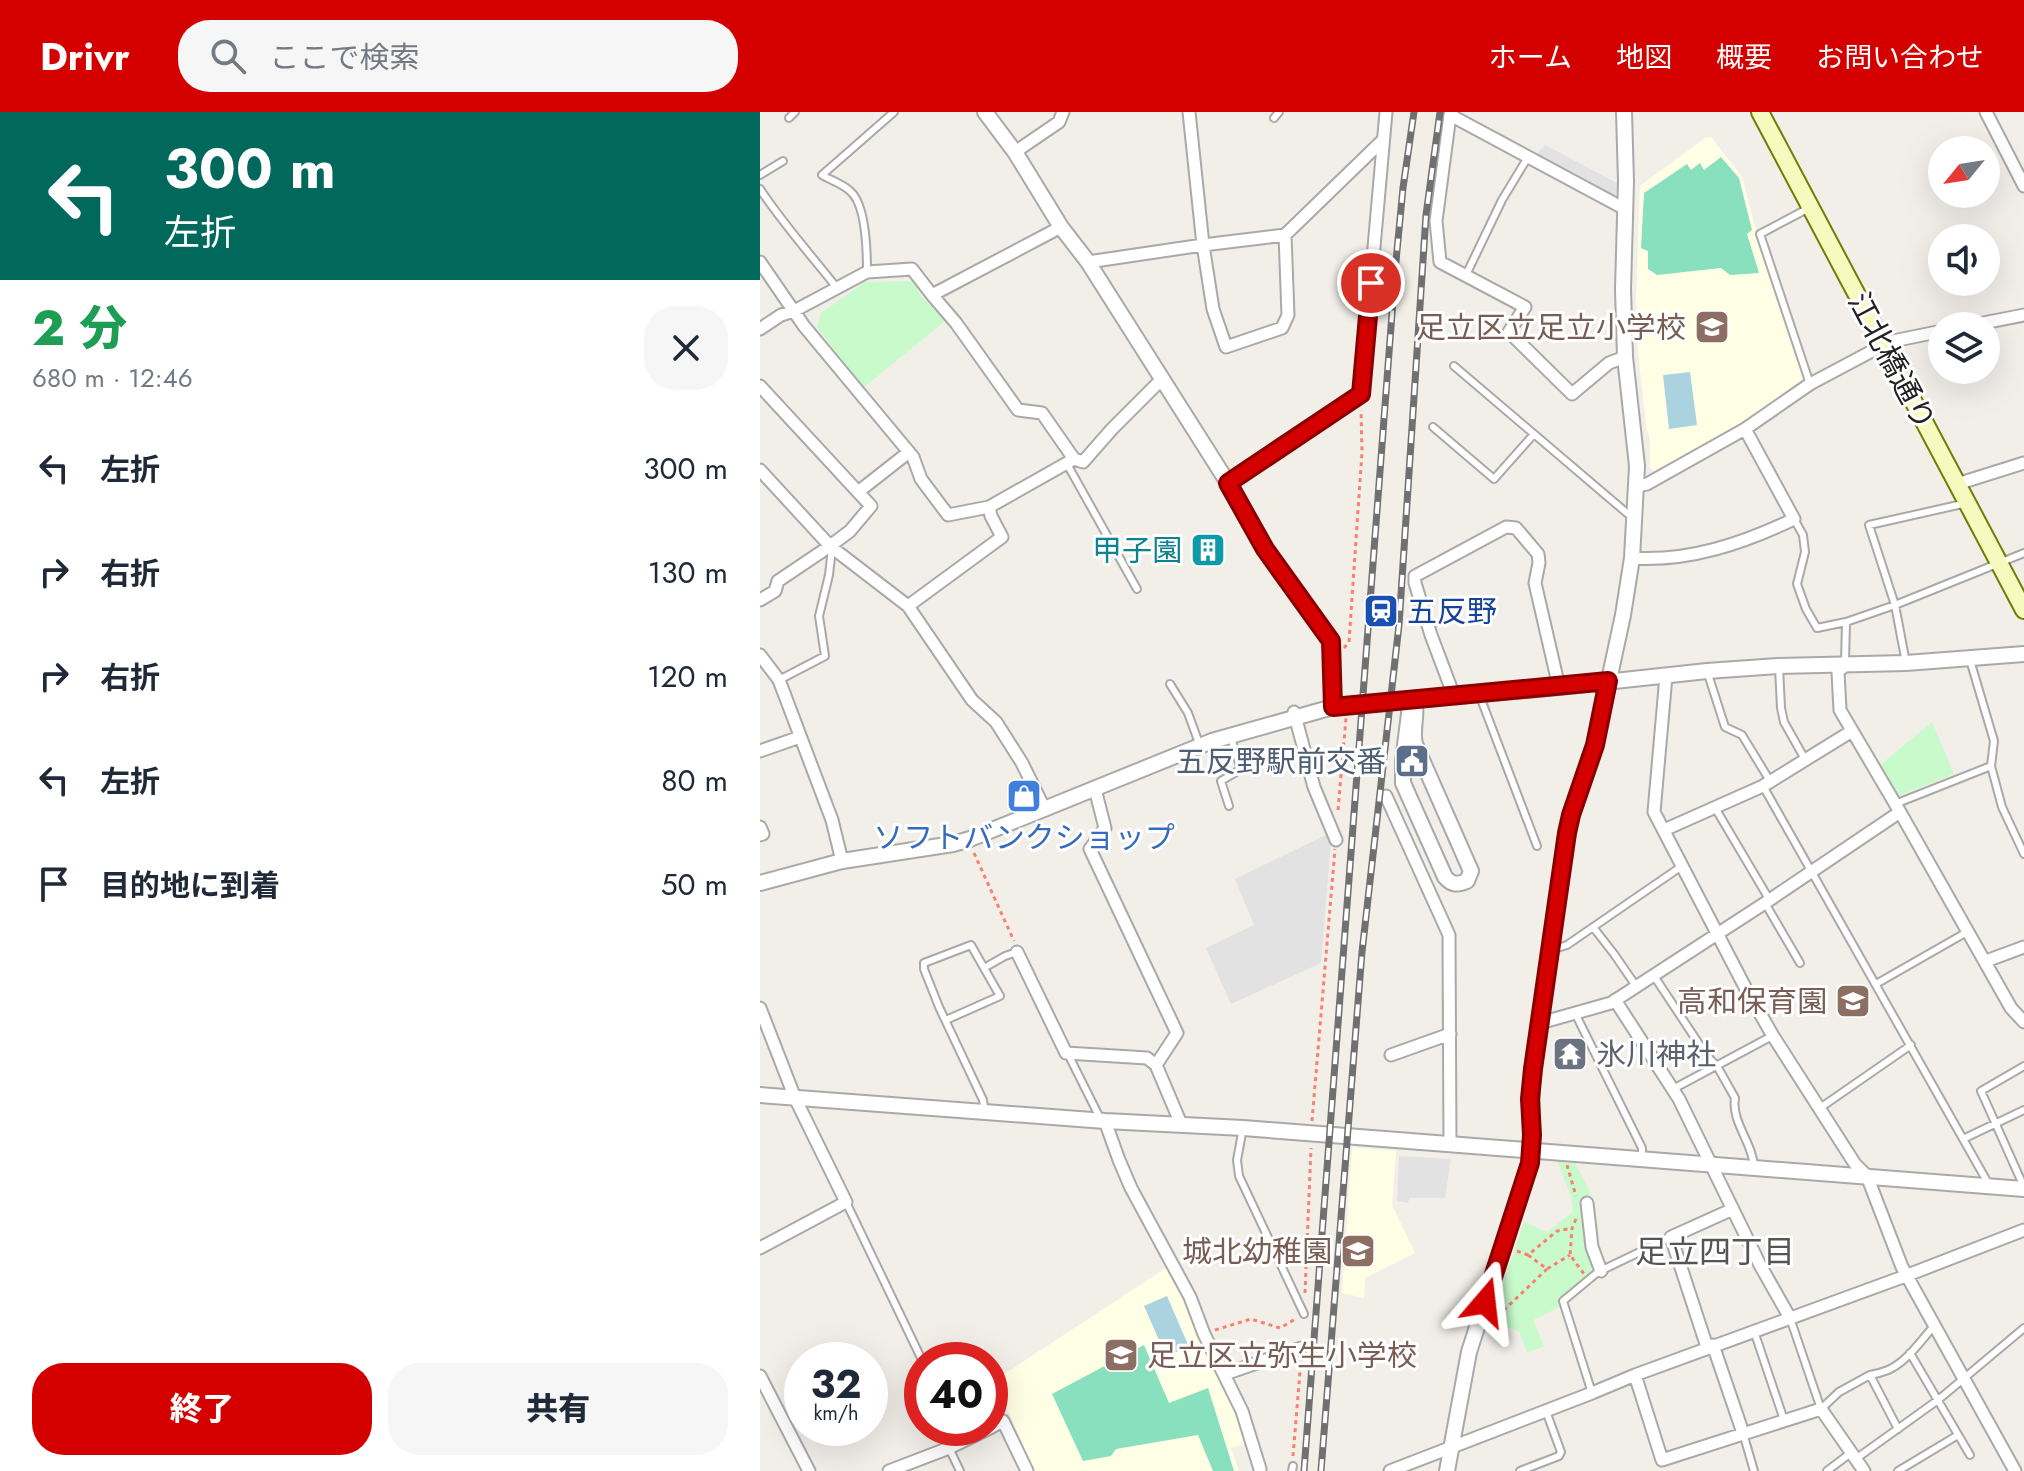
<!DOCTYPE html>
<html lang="ja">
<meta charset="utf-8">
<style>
:root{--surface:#fff;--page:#f6f6f7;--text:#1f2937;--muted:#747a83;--accent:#d40000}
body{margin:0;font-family:Jost,"Noto Sans JP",sans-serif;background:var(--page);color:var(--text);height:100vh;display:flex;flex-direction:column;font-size:30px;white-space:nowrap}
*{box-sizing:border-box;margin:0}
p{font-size:26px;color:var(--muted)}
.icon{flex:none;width:44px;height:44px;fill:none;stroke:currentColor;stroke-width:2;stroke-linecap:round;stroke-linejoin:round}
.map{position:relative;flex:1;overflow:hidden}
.drawer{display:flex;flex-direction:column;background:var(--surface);width:760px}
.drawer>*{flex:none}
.guide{background:#00695c;color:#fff;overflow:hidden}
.needle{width:52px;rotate:240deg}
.buttons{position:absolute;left:1168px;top:24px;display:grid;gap:16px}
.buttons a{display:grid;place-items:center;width:72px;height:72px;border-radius:50%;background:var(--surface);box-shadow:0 8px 32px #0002;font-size:40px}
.speed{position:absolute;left:24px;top:1230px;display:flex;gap:16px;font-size:40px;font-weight:700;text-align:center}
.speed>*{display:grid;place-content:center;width:104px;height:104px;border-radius:50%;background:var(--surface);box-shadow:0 8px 32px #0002;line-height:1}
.speed small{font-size:20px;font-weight:400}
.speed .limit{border:12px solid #d22;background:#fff;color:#111}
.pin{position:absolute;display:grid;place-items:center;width:68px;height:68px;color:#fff;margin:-34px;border:4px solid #fff;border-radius:50%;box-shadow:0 2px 8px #0007}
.me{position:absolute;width:88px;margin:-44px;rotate:17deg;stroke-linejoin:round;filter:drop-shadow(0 0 6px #0008)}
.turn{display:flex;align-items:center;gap:28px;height:168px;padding:0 32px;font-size:36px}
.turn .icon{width:104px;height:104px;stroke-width:2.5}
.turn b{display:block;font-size:56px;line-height:68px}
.round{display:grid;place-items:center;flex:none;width:84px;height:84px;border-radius:32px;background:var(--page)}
.summary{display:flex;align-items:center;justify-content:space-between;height:136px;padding:0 32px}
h1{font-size:48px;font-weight:800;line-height:60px;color:#1e9e55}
.primary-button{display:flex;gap:16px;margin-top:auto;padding:16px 32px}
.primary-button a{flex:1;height:92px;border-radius:32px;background:var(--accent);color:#fff;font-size:32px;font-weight:800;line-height:92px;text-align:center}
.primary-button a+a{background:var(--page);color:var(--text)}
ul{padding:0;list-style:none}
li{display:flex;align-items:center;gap:24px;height:104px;padding:0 32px}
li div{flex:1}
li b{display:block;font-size:30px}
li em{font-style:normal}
header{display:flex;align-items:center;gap:48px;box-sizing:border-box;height:112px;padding:0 40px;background:var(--accent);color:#fff}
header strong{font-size:38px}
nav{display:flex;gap:44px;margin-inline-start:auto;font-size:28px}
.search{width:560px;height:72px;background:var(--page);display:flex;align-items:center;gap:20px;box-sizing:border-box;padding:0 28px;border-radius:32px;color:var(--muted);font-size:30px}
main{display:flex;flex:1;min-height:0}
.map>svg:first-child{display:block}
.education{fill:#ffffe5}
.park{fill:#c8facc}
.pitch{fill:#88e0be}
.parking{fill:#e2e2e2}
.water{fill:#aad3df}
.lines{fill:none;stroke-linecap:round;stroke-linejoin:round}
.service-casing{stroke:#a9a9a9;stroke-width:10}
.minor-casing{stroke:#a9a9a9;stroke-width:15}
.tertiary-casing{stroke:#a9a9a9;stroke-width:18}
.secondary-casing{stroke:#707d05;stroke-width:20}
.path{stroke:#fa8072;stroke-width:3;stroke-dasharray:4 4;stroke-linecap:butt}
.service{stroke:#fff;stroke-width:6}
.minor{stroke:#fff;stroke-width:11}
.tertiary{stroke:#fff;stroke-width:14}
.secondary{stroke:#f7fabf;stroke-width:16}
.rail-casing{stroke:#707070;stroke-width:7}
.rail{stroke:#fff;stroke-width:4;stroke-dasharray:12;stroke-linecap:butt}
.route-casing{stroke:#8a0000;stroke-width:20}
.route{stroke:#d40000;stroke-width:14}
.labels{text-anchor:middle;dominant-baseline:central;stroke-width:6;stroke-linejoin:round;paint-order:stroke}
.education-label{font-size:30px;fill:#785e54;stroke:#fff;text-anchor:end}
.street-label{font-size:30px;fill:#222;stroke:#fff}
.culture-label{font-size:30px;fill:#0d838f;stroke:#fff;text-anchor:end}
.transit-label{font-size:30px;fill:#164399;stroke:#fff;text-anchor:start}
.service-label{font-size:30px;fill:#4e5e75;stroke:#fff;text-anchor:end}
.shop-label{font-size:30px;fill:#366cbe;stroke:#fff}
.worship-label{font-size:30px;fill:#5b616d;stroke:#fff;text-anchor:start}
.neighbourhood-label{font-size:32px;fill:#555;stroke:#fff}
</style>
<header>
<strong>Drivr</strong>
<div class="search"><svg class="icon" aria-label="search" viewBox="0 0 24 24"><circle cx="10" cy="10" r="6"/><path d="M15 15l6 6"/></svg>ここで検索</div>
<nav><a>ホーム</a><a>地図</a><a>概要</a><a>お問い合わせ</a></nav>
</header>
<main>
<section class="drawer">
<div class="guide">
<div class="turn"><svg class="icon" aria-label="left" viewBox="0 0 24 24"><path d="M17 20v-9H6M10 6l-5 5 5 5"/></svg><div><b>300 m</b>左折</div></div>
</div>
<div class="summary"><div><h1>2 分</h1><p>680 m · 12:46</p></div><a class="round"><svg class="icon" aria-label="close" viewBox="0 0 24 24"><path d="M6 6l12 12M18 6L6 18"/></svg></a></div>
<ul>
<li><svg class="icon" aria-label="left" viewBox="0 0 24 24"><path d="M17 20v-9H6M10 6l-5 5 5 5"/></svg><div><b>左折</b></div><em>300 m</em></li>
<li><svg class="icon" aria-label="right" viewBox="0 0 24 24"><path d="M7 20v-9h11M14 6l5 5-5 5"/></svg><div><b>右折</b></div><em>130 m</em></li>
<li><svg class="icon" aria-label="right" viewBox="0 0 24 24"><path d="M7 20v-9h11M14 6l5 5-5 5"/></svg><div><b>右折</b></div><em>120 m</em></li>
<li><svg class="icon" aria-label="left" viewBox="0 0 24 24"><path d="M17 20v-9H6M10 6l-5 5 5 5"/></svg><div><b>左折</b></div><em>80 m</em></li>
<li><svg class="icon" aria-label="arrive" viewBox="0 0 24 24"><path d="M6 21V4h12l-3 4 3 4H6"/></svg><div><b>目的地に到着</b></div><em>50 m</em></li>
</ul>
<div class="primary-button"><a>終了</a><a>共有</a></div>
</section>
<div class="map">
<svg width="1264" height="1359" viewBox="0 0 1264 1359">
<rect width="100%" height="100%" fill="#f2efe9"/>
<!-- education -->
<path class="education" d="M951 25 982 65 1000 134 1044 266 984 310 895 359 890 356V329L886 313 878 239 876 191 880 74 945 26Z
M592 1035 636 1039 632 1093 655 1141 605 1166 604 1186 582 1181Z
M406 1156 426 1185 438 1219 476 1299 486 1331 471 1336 479 1359H274L235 1268Z"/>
<!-- park -->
<path class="park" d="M154 169 160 183 185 209 103 276 57 215 61 201 105 170Z
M1172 610 1194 662 1136 685 1119 654Z
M797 1049 815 1051 832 1083 823 1089 827 1140 834 1159 801 1185 800 1195 773 1208 784 1234 767 1241 759 1219 730 1210 764 1110 787 1120 813 1100 811 1084Z"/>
<!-- pitch -->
<path class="pitch" d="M961 45 979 66 992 118 987 122 999 161 970 163 961 156 897 163 888 157V139L881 136 884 81 927 52 931 58 940 51 944 58Z
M384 1233 409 1291 448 1276 474 1359H453L438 1323 356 1337 351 1344 323 1349 292 1282Z"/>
<!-- parking -->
<path class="parking" d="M785 33 859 72 854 86 774 45Z
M568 722 571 730 561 851 471 892 446 836 494 813 475 767Z
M639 1044 691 1047 685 1086H649L648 1091 637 1089Z"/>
<!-- water -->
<path class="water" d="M930 260 937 313 909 317 903 263Z
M407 1184 429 1235 406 1244 384 1194Z"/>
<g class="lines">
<!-- service casing -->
<g class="service-casing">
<path id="service" d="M29 6 35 0
M514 6 519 0
M0 63 23 49
M0 77C23 112 51 143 77 176
M1049 96 1000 122 1050 272
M107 160C107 140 106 92 90 79 83 72 70 68 62 63L134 0
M706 163 742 88 768 45
M694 254 868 402H875
M673 315 734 367 774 322
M307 352 377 477
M1034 407 1043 423 1045 440 1037 472 1046 497 1057 516 1086 510
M1210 548 1234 629 1231 654 1242 695 1264 742
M1085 551 1086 510 1135 493 1264 441
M1146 551 1135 493 1109 413 1207 391
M1019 555 1021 596 1024 610 1046 649
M947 559 965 615 982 623 1010 669
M19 568 65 544 59 504 69 463 72 436
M410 572 428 601 440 634
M719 582 777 734
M1003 674 1228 1071
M1135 692 1231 654
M469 694 461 669 481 657 471 626
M954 694 1009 787
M1005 791 1040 851
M833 815 854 842 876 874
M791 838 807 833 922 754
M224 856 211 833 164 851V857L179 895 223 988 225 1000
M894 864 947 944 957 954 975 986C971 1010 993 1031 994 1055
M1116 872 1207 820
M815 901 882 1036V1047
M186 908 240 884 224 856 245 844 257 840
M308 942 341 1008
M1264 954 1221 979 1264 1075
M913 977 1012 924
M1060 996 1151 933
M483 1016 477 1048 479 1064 544 1202
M1203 1027 1264 998
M86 1090 162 1248
M1030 1206 1061 1297 1079 1280 1110 1263
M994 1219 1024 1308
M1150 1241 1210 1343
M832 1281 803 1189 838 1160 911 1125
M195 1316 202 1330
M1138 1317 1110 1263C1116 1262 1123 1260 1128 1258 1147 1250 1161 1228 1175 1213
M983 1321 994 1359
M189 1336 200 1359
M1097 1346 1178 1288 1264 1216
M532 1359 533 1354
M760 1359 799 1344 801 1340 786 1299
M1067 1359 1092 1340
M1138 1359 1198 1323"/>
</g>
<!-- minor casing -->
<g class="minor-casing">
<path id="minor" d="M429 0 443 133 453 197 466 235 522 216 528 203 525 123
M692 0 690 3 676 109 680 150 765 195 749 220 812 282 849 251 865 245
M1226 0 1264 74
M690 3 865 97
M255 40 299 10 303 0
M0 150 44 214 153 345 161 367 188 403 229 395 314 347 323 350 352 317 402 267
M328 150 443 133 525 123 623 28
M172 183 196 211 258 298 282 301 314 347
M1208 214 1264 203
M0 217 21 203 34 199 107 160 152 157 172 183 301 115
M0 274 111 394 90 419 70 434 18 469 15 479 0 488
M0 358 70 434 148 494 212 588 236 610 262 651 285 698
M468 371 533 329 601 282 626 0
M1197 372 1264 351
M877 374 887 372 985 317 1050 272 1114 238 1133 229 1182 219
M98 380 149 340
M872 446C929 450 984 431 1034 407L985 317
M148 494 242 425 231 404 229 395
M0 543 19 568 72 708 82 749
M1085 553 1078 560 1080 598 1140 700 1251 896 1264 910
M906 564 894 700 986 877 1013 924 1095 1052 1107 1064 1142 1155 1255 1359
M694 584 671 523 655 471V464L746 415 756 416 778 442 779 451 775 471 799 575
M534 600 554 675 576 728
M0 639 40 625
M335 677 345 716 330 737 417 921 396 953
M626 684 689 823 690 1033
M0 715 3 722 0 723
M904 718 1003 674 1092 619
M257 840 306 941 387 946 396 953 421 1012
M1226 849 1264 835
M855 888 919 987 1000 1153 1030 1206
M0 896 35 986 86 1090 0 1136
M780 911 851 891 1005 791 1140 700
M631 943 690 922
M345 1009 359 1048 371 1076 430 1185 444 1222 482 1299 500 1357
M827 1091 832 1135 841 1159
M953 1233 983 1321
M947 1235 911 1125 973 1097
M465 1262 541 1236
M875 1263 902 1348 1061 1297 1104 1359
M0 1264 49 1359
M230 1316 243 1309 267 1359
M129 1359 189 1336 230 1316
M630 1359 832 1281 875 1263 1140 1166 1264 1118"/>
</g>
<!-- tertiary casing -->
<g class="tertiary-casing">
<path id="tertiary" d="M225 0 255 40 301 115 328 150 468 371 505 437 571 529 573 595
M653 587C659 600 651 618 655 632L711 759 707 769C697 773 692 773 685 765L643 671V649L650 594Z
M0 771 82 749 193 732 210 727 452 629 573 595 799 575 947 559 1018 554 1146 551 1264 542
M0 983 345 1009 483 1016 1264 1077
M687 1359 709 1240 770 1051C773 1019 770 988 773 957L807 721 811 703 835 633 863 503 872 446 877 354 865 245 863 177 866 69 864 0"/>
</g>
<!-- secondary casing -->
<g class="secondary-casing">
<path id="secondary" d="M1000 0 1264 498"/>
</g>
<!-- path -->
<path class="path" d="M584 536 589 530 602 340 601 298
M578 698 586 606
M214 741 254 829
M552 1009 575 737
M807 1053 816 1084
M816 1107 812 1116 810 1143 824 1162
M757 1139 768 1143 797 1119 812 1116
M768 1143 787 1157 810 1143
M545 1181 551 1036
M736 1195 744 1198 787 1157
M455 1218 491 1207 520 1216 537 1206
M533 1344 541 1248"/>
<!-- service -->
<use href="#service" class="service"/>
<!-- minor -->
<use href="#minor" class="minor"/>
<!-- tertiary -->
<use href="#tertiary" class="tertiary"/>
<!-- secondary -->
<use href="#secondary" class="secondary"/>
<!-- rail casing -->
<g class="rail-casing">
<path id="rail" d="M544 1359 636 149 643 76 654 0
M561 1359 602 840 639 513 666 103 680 0"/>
</g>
<!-- rail -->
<use href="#rail" class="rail"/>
</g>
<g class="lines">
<!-- route casing -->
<g class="route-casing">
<path id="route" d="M611 171 601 282 468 371 505 437 571 529 573 595 848 569 835 633 811 703 807 721 773 957 770 987 772 1023 770 1051 725 1190"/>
</g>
<!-- route -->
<use href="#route" class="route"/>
</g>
<!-- icons -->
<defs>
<g id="school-square" transform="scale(1.8)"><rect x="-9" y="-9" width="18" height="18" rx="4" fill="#8d6e63" stroke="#fff"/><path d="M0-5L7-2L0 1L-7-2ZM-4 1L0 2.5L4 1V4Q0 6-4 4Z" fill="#fff"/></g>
<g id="building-square" transform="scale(1.8)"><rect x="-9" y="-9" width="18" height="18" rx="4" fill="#0f9aa8" stroke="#fff"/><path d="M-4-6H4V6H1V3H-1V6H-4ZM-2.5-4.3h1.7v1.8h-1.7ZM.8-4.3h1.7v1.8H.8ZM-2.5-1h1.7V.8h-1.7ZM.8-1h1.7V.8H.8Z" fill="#fff"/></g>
<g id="station-square" transform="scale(1.8)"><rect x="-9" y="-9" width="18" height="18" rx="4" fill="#1a4fb4" stroke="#fff"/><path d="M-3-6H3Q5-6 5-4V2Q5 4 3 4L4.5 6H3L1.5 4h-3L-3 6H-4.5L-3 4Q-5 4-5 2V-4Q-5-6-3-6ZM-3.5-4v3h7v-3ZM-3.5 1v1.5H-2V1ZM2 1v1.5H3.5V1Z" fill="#fff"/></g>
<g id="civic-square" transform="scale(1.8)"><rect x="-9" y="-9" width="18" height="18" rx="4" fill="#5c6f8a" stroke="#fff"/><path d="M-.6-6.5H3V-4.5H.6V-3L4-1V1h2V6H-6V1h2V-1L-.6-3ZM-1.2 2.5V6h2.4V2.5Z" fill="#fff"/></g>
<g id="shop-square" transform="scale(1.8)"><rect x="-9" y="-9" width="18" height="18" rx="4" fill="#3f7fe0" stroke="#fff"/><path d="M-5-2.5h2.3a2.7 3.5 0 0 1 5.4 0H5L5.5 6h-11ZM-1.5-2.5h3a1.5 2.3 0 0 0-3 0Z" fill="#fff"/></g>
<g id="temple-square" transform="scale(1.8)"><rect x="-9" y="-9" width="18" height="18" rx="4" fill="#6b7280" stroke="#fff"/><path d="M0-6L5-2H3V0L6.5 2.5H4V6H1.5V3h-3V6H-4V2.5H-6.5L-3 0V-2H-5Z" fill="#fff"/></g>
</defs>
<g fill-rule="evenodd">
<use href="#school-square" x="952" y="215"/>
<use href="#building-square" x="448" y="438"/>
<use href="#station-square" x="621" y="499"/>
<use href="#civic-square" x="652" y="649"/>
<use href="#shop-square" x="264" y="684"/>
<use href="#school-square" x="1093" y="889"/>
<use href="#temple-square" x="810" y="942"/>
<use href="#school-square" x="598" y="1139"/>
<use href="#school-square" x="361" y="1243"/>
</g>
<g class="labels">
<!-- education labels -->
<g class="education-label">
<text x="926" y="215">足立区立足立小学校</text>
<text x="1067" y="889">高和保育園</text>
<text x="572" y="1139">城北幼稚園</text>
<text x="387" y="1243" text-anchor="start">足立区立弥生小学校</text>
</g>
<!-- street labels -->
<g class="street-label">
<text transform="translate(1132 249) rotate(62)">江北橋通り</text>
</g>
<!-- culture labels -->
<g class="culture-label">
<text x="422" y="438">甲子園</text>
</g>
<!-- transit labels -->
<g class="transit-label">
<text x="647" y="499">五反野</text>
</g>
<!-- service labels -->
<g class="service-label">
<text x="626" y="649">五反野駅前交番</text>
</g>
<!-- shop labels -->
<g class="shop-label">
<text x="264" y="725">ソフトバンクショップ</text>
</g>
<!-- worship labels -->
<g class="worship-label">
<text x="836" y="942">氷川神社</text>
</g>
<!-- neighbourhood labels -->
<g class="neighbourhood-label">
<text x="955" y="1140">足立四丁目</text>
</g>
</g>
</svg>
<div class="buttons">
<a><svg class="needle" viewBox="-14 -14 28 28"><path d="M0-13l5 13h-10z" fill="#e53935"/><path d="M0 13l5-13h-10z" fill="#747a83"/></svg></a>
<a><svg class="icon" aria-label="sound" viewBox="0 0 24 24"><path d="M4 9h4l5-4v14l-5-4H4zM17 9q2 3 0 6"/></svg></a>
<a><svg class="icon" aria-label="layers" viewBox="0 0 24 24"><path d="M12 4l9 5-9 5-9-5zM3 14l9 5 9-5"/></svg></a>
</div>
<div class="speed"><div>32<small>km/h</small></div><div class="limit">40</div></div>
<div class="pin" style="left:611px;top:171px;background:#d93025"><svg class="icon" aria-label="arrive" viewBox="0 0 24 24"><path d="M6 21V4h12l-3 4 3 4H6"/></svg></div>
<svg class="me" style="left:725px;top:1190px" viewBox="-20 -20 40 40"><path d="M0-17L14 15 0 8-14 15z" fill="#d40000" stroke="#fff" stroke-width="4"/></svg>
</div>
</main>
